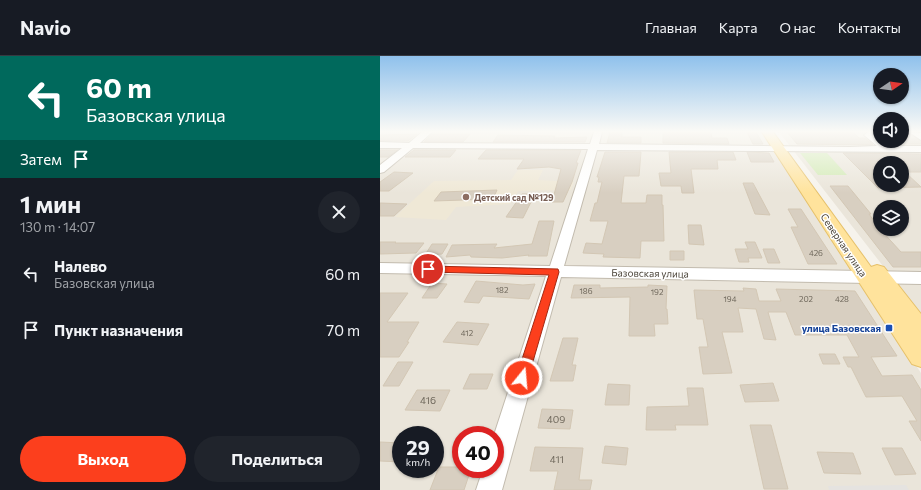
<!DOCTYPE html>
<html lang="ru">
<meta charset="utf-8">
<style>
:root{--surface:#171b24;--page:#20242c;--text:#f1f3f6;--muted:#9ea1a6;--line:#363941;--accent:#fc3f1d}
body{margin:0;font-family:Commissioner,sans-serif;background:var(--page);color:var(--text);height:100vh;display:flex;flex-direction:column;font-size:15px;white-space:nowrap}
*{box-sizing:border-box;margin:0}
p{font-size:13px;color:var(--muted)}
.icon{flex:none;width:22px;height:22px;fill:none;stroke:currentColor;stroke-width:2;stroke-linecap:round;stroke-linejoin:round}
.map{position:relative;flex:1;overflow:hidden}
.sheet{display:flex;flex-direction:column;background:var(--surface);width:380px}
.sheet>*{flex:none}
.hud{background:#00695c;color:#fff;overflow:hidden}
.needle{width:26px;rotate:77deg}
.controls{position:absolute;left:493px;top:12px;display:grid;gap:8px}
.controls a{display:grid;place-items:center;width:36px;height:36px;border-radius:50%;background:var(--surface);box-shadow:0 1px 3px #0004;font-size:20px}
.speed{position:absolute;left:12px;top:370px;display:flex;gap:8px;font-size:20px;font-weight:700;text-align:center}
.speed>*{display:grid;place-content:center;width:52px;height:52px;border-radius:50%;background:var(--surface);box-shadow:0 1px 3px #0004;line-height:1}
.speed small{font-size:10px;font-weight:400}
.speed .limit{border:6px solid #d22;background:#fff;color:#111}
.pin{position:absolute;display:grid;place-items:center;width:34px;height:34px;color:#fff;margin:-17px;border:2px solid #fff;border-radius:50%;box-shadow:0 1px 4px #0007}
.me{position:absolute;width:44px;margin:-22px;rotate:17deg;stroke-linejoin:round;filter:drop-shadow(0 0 3px #0008)}
.turn{display:flex;align-items:center;gap:14px;height:84px;padding:0 20px;font-size:18px}
.turn .icon{width:52px;height:52px;stroke-width:2.5}
.turn b{display:block;font-size:28px;line-height:34px}
.then{display:flex;align-items:center;height:38px;padding:0 20px;background:#0003;gap:8px;font-size:15px}
.round{display:grid;place-items:center;flex:none;width:42px;height:42px;border-radius:21px;background:var(--page)}
.headline{display:flex;align-items:center;justify-content:space-between;height:68px;padding:0 20px}
h1{font-size:24px;font-weight:700;line-height:30px}
.cta{display:flex;gap:8px;margin-top:auto;padding:8px 20px}
.cta a{flex:1;height:46px;border-radius:24px;background:var(--accent);color:#fff;font-size:16px;font-weight:700;line-height:46px;text-align:center}
.cta a+a{background:var(--page);color:var(--text)}
ul{padding:0;list-style:none}
li{display:flex;align-items:center;gap:12px;height:56px;padding:0 20px}
li div{flex:1}
li b{display:block;font-size:15px}
li em{font-style:normal}
header{display:flex;align-items:center;gap:24px;box-sizing:border-box;height:56px;padding:0 20px;background:var(--surface);border-bottom:1px solid var(--line)}
header strong{font-size:19px}
nav{display:flex;gap:22px;margin-inline-start:auto;font-size:14px}
main{display:flex;flex:1;min-height:0}
.map>svg:first-child{display:block}
.residential{fill:#eae5da;fill-rule:evenodd}
.education{fill:#efe8d6}
.green{fill:#d2eab5}
.parking{fill:#e5e3e0}
.building{fill:#d8cfc1;stroke:#d3c7b4;fill-rule:evenodd}
.lines{fill:none;stroke-linecap:round;stroke-linejoin:round}
.minor-casing{stroke:#c2bbae;stroke-width:2}
.major-casing{stroke:#e6c16a;stroke-width:2}
.minor{fill:#fff;fill-rule:evenodd}
.major{fill:#ffe39c;fill-rule:evenodd}
.route{fill:#fc3f1d;stroke:#a42913}
.education-dot{fill:#8d6e63;stroke:#fff;stroke-width:1.5}
.transit-dot{fill:#1a4fb4;stroke:#fff;stroke-width:1.5}
.labels{text-anchor:middle;dominant-baseline:central;stroke-width:3;stroke-linejoin:round;paint-order:stroke}
.number-label{font-size:8px;fill:#6e675b}
.far-education-label{font-size:9px;font-weight:bold;fill:#785e54;stroke:#fff;text-anchor:start}
.street-label{font-size:10px;fill:#4b4439;stroke:#fff}
.transit-label{font-size:10px;font-weight:bold;fill:#164399;stroke:#fff;text-anchor:end}
.near-number-label{font-size:10px;fill:#6e675b}
</style>
<header>
<strong>Navio</strong>
<nav><a>Главная</a><a>Карта</a><a>О нас</a><a>Контакты</a></nav>
</header>
<main>
<section class="sheet">
<div class="hud">
<div class="turn"><svg class="icon" aria-label="left" viewBox="0 0 24 24"><path d="M17 20v-9H6M10 6l-5 5 5 5"/></svg><div><b>60 m</b>Базовская улица</div></div>
<div class="then">Затем<svg class="icon" aria-label="arrive" viewBox="0 0 24 24"><path d="M6 21V4h12l-3 4 3 4H6"/></svg></div>
</div>
<div class="headline"><div><h1>1 мин</h1><p>130 m · 14:07</p></div><a class="round"><svg class="icon" aria-label="close" viewBox="0 0 24 24"><path d="M6 6l12 12M18 6L6 18"/></svg></a></div>
<ul>
<li><svg class="icon" aria-label="left" viewBox="0 0 24 24"><path d="M17 20v-9H6M10 6l-5 5 5 5"/></svg><div><b>Налево</b><p>Базовская улица</p></div><em>60 m</em></li>
<li><svg class="icon" aria-label="arrive" viewBox="0 0 24 24"><path d="M6 21V4h12l-3 4 3 4H6"/></svg><div><b>Пункт назначения</b></div><em>70 m</em></li>
</ul>
<div class="cta"><a>Выход</a><a>Поделиться</a></div>
</section>
<div class="map">
<svg width="541" height="434" viewBox="0 0 541 434">
<rect width="100%" height="100%" fill="#f6f3ec"/>
<!-- residential -->
<path class="residential" d="M0 76H381L541 317V434H0ZM21 379H55V413H21ZM81 379H115V413H81Z
M399 76H500V85H522V76H541V259ZM500 107H522V129H500ZM500 151H522V173H500Z"/>
<!-- education -->
<path class="education" d="M138 114H163L158 124 194 126 191 134 138 135 130 148 76 151 66 164 15 161 54 125 131 124Z"/>
<!-- green -->
<path class="green" d="M420 97H447L467 119H438Z"/>
<!-- parking -->
<path class="parking" d="M526 429 529 434H449L448 430Z"/>
<!-- building -->
<path class="building" d="M230 76H242V81H261V87H227Z
M283 76H331L332 82H347L349 88 283 87Z
M367 76H376L383 88H373Z
M407 76H473L479 82H485L493 89 417 88Z
M522 76H528L541 85V88H508L504 85H522Z
M37 78 28 85H0V79Z
M52 78H90L83 86H44Z
M118 79 175 80 174 82 207 81 205 86H113Z
M0 94H18L8 101H0Z
M34 94H76L70 101H25Z
M106 94H201L196 107H198L192 126 183 146H172L181 113 169 111 137 113 144 103H98Z
M225 96H261L259 120H244L241 147H266L267 139H282V149H283L284 185H261L260 202 223 201 224 198 203 197 206 187 222 188 228 165H210L215 147H217L222 126H218L219 121H217Z
M289 96H353L356 104H337L338 113H311L314 137H302L301 130H281L279 117H291Z
M367 96 389 97 394 106H371Z
M463 97 541 98V116H525L541 131 498 132ZM500 107H522V129H500Z
M14 116 33 117 9 135H0V126Z
M363 127H373L390 159 375 158Z
M450 130H468L491 158H489L500 173 521 196H541V211H513Z
M117 134 113 143 54 145 61 136Z
M142 138H155L143 162 126 161Z
M0 147 27 148 14 160H0Z
M408 153H421L457 208H428L411 171H418Z
M159 165H174L167 200H148L149 199 122 202 91 201 90 199 66 201 72 189 117 188 114 192 152 188Z
M308 169H321L324 189 309 188Z
M0 186H16L15 187H44L36 197 0 198Z
M365 186H375L382 202H368L369 206H359L355 193H368Z
M52 188H68L62 198 45 199Z
M383 193H394L400 207H388Z
M290 195H304V204H290Z
M96 225 143 229 155 228 149 243 103 240 99 247 84 246Z
M52 227 67 228 57 242H42Z
M194 229H220V232L268 231V229L287 230 286 253H287L288 268H274L275 280H249L250 241 191 242Z
M363 232 376 233 379 245H401L396 233 475 235 517 300 491 301 502 320 532 319 541 334V385L529 365H537L522 340 486 341 471 311H468L463 301H479L467 279H415L406 256H388L396 284 384 283 376 253 358 252 363 276H342L352 317 323 318 319 291H328L323 263H317L314 234 364 235Z
M0 237H28L7 266H39L27 286H29L19 301H0Z
M77 266 109 268 98 289 63 286Z
M183 282H198L192 309H196L193 325H170Z
M439 298H455L460 308H443Z
M18 306H33L19 330H3Z
M90 318H113L107 333H83Z
M393 327 399 345 365 346 360 329Z
M228 328 250 329 249 349H225Z
M307 332H323L328 369H295L296 374H266L267 351 309 350Z
M37 334H70L60 355 25 354Z
M162 353 193 354 190 373 158 372Z
M370 369H391L408 433H384Z
M0 386 21 387V406L0 405Z
M225 390 248 392 246 409 222 407Z
M155 391 203 392 199 424H212L210 434H174L178 415H150Z
M502 392H522L536 418 515 419Z
M437 396 473 397 481 418 444 417Z
M59 411H81V413H91L84 434H50Z"/>
<g class="lines">
<!-- minor casing -->
<g class="minor-casing">
<path id="minor" d="M42 76H52L40 87 210 88 214 76H222L219 88 470 91 497 90 484 79 488 76H500V82H497L508 90H541V96L217 94 184 210 541 216V228L181 221 122 434H96L103 413H115L114 379 166 220 0 217V207L170 210 208 93 33 92 4 116 0 117V109L22 92H0V86L29 87Z
M529 76 541 77V84Z"/>
</g>
<!-- major casing -->
<g class="major-casing">
<path id="major" d="M382 76H393L491 211 497 209 504 211 541 258V311L532 308Z"/>
</g>
<!-- minor -->
<use href="#minor" class="minor"/>
<!-- major -->
<use href="#major" class="major"/>
</g>
<!-- sky -->
<linearGradient id="sky" x2="0" y2="1"><stop stop-color="#8fc1ec"/><stop offset="0.55" stop-color="#fbfaf6"/><stop offset="1" stop-color="#fbfaf6" stop-opacity="0"/></linearGradient>
<rect width="541" height="137" fill="url(#sky)"/>
<!-- route -->
<path class="route" d="M48 210 178 213 179 216 147 326 142 328 138 326 136 322 169 219 48 216 43 213Z"/>
<!-- markers -->
<circle class="education-dot" cx="86" cy="141" r="4"/>
<rect class="transit-dot" x="505" y="268" width="8" height="8" rx="2"/>
<g class="labels">
<!-- number labels -->
<g class="number-label">
<text x="436" y="197">426</text>
<text x="122" y="234">182</text>
<text x="206" y="235">186</text>
<text x="277" y="236">192</text>
<text x="350" y="243">194</text>
<text x="426" y="243">202</text>
<text x="462" y="243">428</text>
<text x="87" y="277">412</text>
</g>
<!-- far-education labels -->
<g class="far-education-label">
<text x="94" y="141">Детский сад №129</text>
</g>
<!-- street labels -->
<g class="street-label">
<text transform="translate(464 189) rotate(56)">Северная улица</text>
<text transform="translate(270 217) rotate(1)">Базовская улица</text>
</g>
<!-- transit labels -->
<g class="transit-label">
<text x="501" y="272">улица Базовская</text>
</g>
<!-- near-number labels -->
<g class="near-number-label">
<text x="48" y="344">416</text>
<text x="176" y="363">409</text>
<text x="177" y="403">411</text>
</g>
</g>
</svg>
<div class="controls">
<a><svg class="needle" viewBox="-14 -14 28 28"><path d="M0-13l5 13h-10z" fill="#e53935"/><path d="M0 13l5-13h-10z" fill="#9ea1a6"/></svg></a>
<a><svg class="icon" aria-label="sound" viewBox="0 0 24 24"><path d="M4 9h4l5-4v14l-5-4H4zM17 9q2 3 0 6"/></svg></a>
<a><svg class="icon" aria-label="search" viewBox="0 0 24 24"><circle cx="10" cy="10" r="6"/><path d="M15 15l6 6"/></svg></a>
<a><svg class="icon" aria-label="layers" viewBox="0 0 24 24"><path d="M12 4l9 5-9 5-9-5zM3 14l9 5 9-5"/></svg></a>
</div>
<div class="speed"><div>29<small>km/h</small></div><div class="limit">40</div></div>
<div class="pin" style="left:48px;top:213px;background:#d93025"><svg class="icon" aria-label="arrive" viewBox="0 0 24 24"><path d="M6 21V4h12l-3 4 3 4H6"/></svg></div>
<svg class="me" style="left:142px;top:322px" viewBox="-20 -20 40 40"><circle r="17" fill="#fc3f1d" stroke="#fff" stroke-width="3"/><path d="M0-11L8 9 0 5-8 9z" fill="#fff"/></svg>
</div>
</main>
